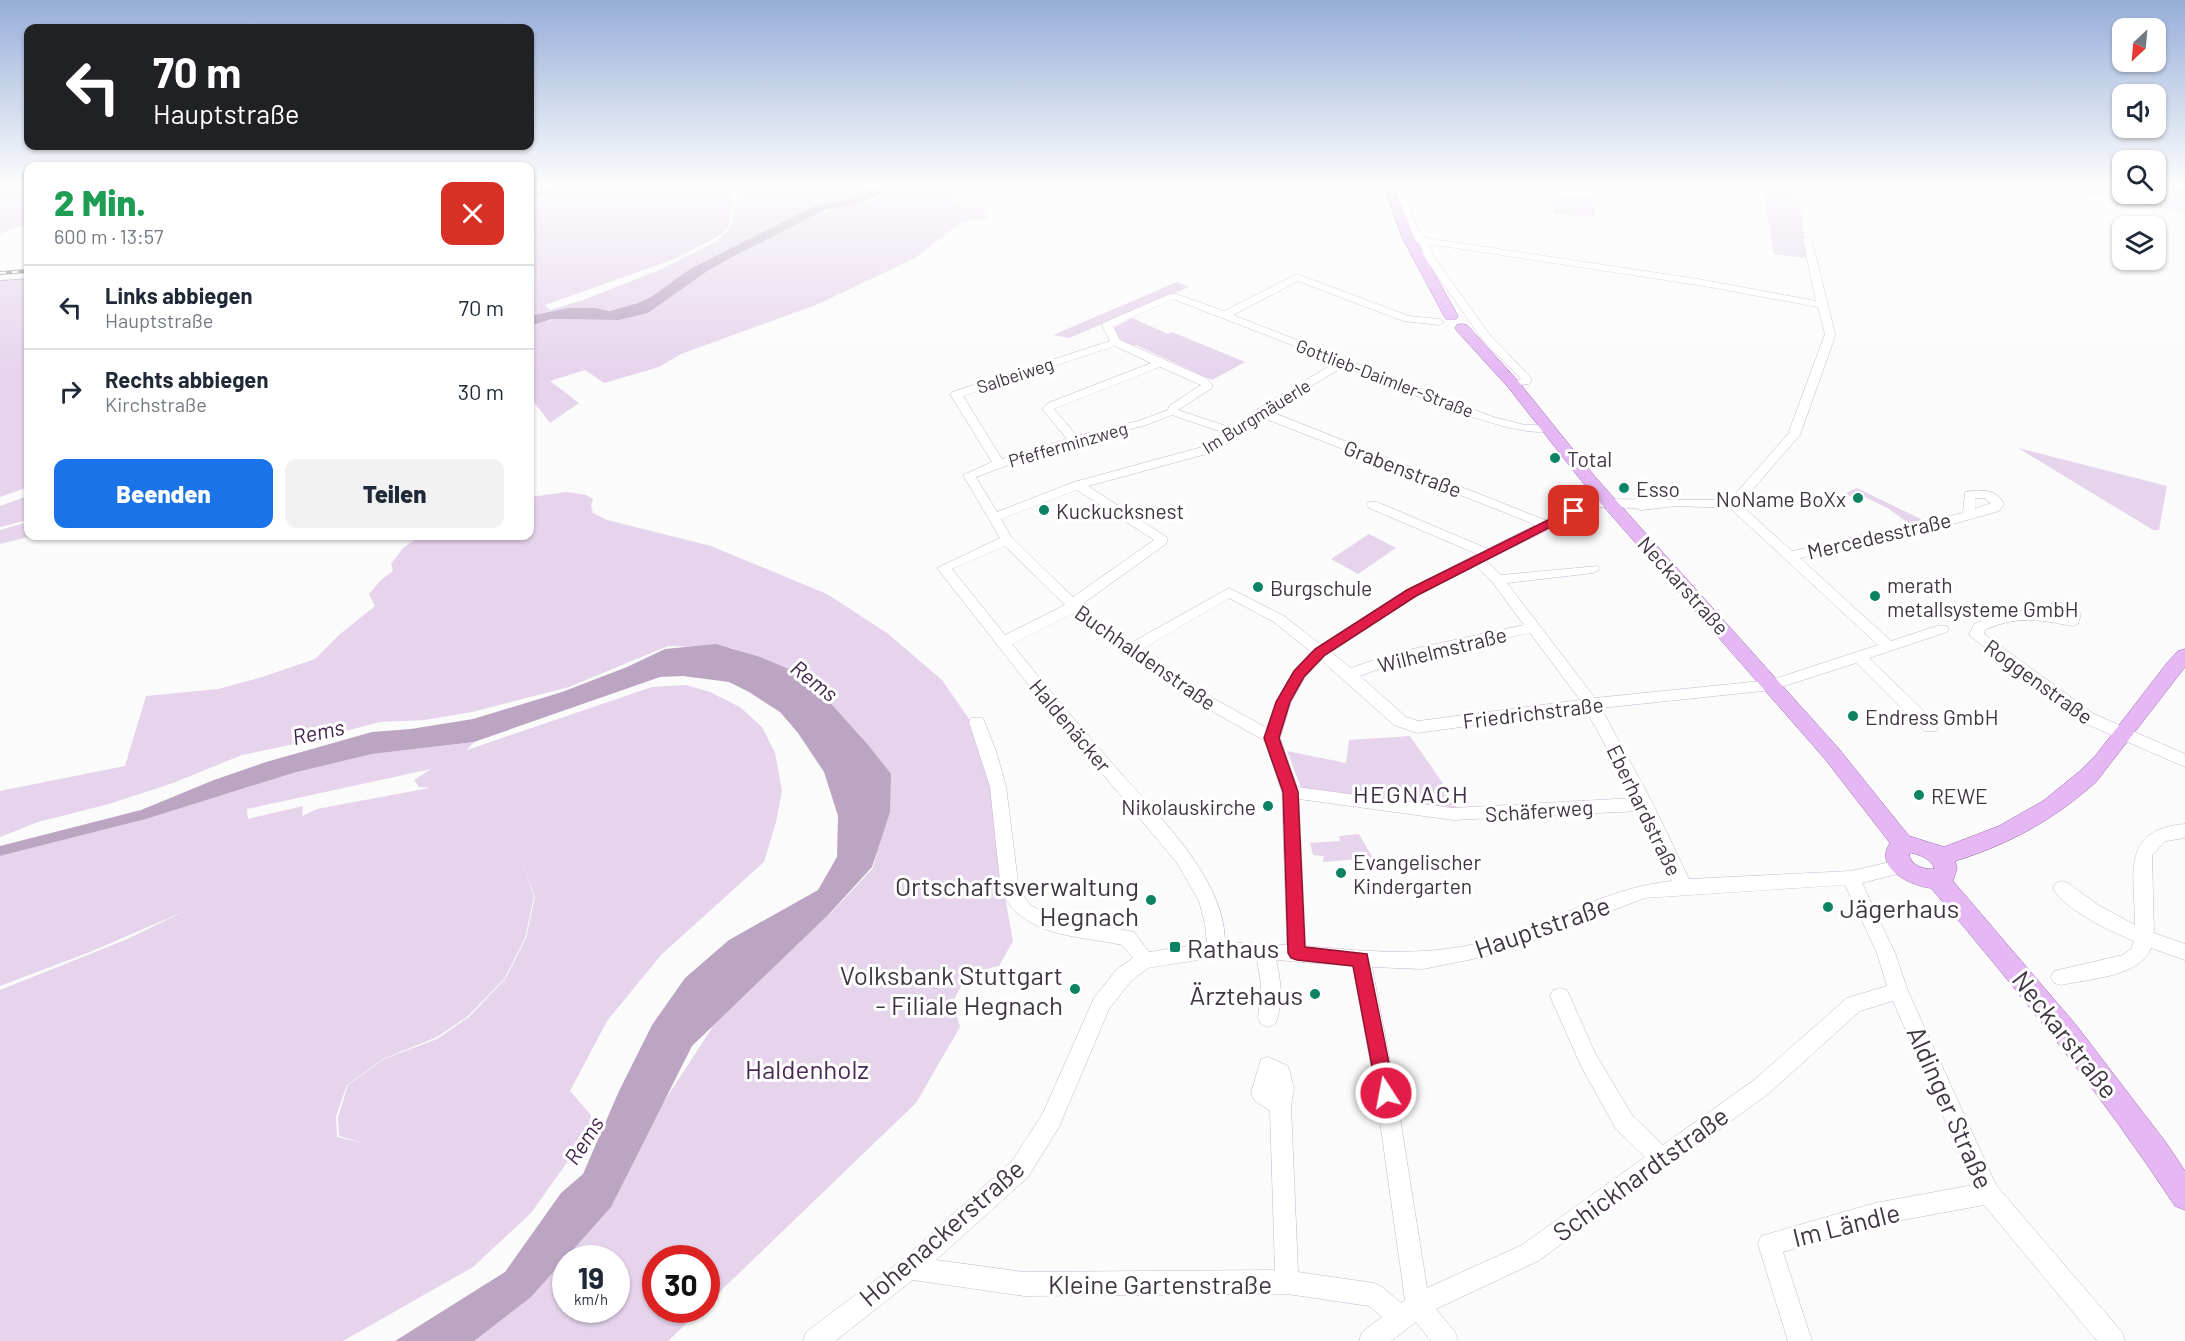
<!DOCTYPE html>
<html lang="de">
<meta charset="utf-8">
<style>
:root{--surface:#fff;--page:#f2f2f3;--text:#1f2937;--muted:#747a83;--line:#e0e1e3;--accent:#1a73e8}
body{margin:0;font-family:Barlow,sans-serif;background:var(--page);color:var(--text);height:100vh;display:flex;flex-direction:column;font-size:22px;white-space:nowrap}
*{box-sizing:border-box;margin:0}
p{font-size:20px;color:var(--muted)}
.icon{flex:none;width:33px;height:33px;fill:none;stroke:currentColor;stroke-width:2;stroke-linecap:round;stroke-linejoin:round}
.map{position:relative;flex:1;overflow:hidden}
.panel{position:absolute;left:24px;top:162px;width:510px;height:378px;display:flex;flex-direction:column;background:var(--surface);border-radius:12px;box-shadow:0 2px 4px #0004}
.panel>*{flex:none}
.guide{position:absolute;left:24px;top:24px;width:510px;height:126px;border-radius:12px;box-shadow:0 2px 4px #0004;background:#202124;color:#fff;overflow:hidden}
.needle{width:39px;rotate:206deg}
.tools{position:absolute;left:2112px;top:18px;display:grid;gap:12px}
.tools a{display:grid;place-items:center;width:54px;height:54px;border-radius:12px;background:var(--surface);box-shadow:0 2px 4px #0004;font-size:30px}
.speed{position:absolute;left:552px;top:1245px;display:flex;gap:12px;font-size:30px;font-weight:700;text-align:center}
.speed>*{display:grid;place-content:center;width:78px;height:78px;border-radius:50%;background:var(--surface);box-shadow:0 2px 4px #0004;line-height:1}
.speed small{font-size:15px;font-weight:400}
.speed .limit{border:9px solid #d22;background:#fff;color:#111}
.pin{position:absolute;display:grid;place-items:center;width:51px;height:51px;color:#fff;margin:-26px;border-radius:12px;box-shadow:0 3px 9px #0006}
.me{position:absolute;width:66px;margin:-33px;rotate:349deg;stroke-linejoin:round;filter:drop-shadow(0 0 4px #0008)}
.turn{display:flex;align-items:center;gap:21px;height:126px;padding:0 30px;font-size:27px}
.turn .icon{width:78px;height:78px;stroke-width:2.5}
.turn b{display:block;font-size:42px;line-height:51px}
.round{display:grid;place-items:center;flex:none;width:63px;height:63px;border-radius:12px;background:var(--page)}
.headline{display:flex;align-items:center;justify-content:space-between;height:102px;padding:0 30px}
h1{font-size:36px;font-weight:800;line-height:45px;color:#1e9e55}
.action{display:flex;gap:12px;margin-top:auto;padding:12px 30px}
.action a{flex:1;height:69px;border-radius:12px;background:var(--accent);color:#fff;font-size:24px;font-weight:800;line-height:69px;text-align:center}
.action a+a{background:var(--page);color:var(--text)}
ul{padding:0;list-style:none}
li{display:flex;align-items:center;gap:18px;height:84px;padding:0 30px;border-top:2px solid var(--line)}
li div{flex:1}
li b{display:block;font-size:22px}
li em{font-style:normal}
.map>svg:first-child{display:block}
.green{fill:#e6d4ec;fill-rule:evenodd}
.water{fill:#bca5c3}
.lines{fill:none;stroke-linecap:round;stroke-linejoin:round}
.stream{stroke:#bca5c3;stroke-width:2}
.minor-casing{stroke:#c9b4d1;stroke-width:1}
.major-casing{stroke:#a06cb1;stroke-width:1}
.minor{fill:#fff;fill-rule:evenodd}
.major{fill:#e5b8f4;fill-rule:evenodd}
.rail-casing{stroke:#8c878e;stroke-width:4}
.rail{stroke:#fff;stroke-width:2;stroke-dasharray:6;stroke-linecap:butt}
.route{fill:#e11d48;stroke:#92132f;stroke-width:1.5}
.poi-dot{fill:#0c8362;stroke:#fff;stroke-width:2}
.labels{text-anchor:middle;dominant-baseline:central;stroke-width:6;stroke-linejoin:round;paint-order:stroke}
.far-street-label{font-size:18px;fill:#3f3642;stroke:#fff}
.poi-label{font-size:21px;fill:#3f3642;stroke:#fff;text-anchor:start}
.street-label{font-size:21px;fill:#3f3642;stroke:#fff}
.water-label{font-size:22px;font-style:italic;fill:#41224b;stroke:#fff}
.quarter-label{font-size:24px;letter-spacing:1.5px;fill:#412f47;stroke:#fff}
.near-poi-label{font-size:26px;fill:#3f3642;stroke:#fff;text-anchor:end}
.near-street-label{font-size:26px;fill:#3f3642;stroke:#fff}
.near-park-label{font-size:26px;fill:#492a53;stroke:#fff}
</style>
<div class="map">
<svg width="2185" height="1341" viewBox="0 0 2185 1341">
<rect width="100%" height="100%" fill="#fbfbfb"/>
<!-- green -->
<path class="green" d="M572 184 587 186 588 184H736L728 227 722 234 677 258 545 305 550 310 583 300 659 270 715 242 730 229 740 184H864L865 190C858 201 827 201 812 207L690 269 651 297 638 303 610 311 595 308H567L530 316V199Z
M886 184H952V201L961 207 983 208 987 218 962 222 915 258 816 305 681 354 659 367 604 383 585 370 550 381 579 403 550 423 530 397V326L552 319 619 320 648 313 706 272 809 218 842 205 873 201 884 193Z
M1762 184H1796L1809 262 1805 258 1774 254Z
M2060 184H2122V194H2156V184L2185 192V213L2057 188Z
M9 188 28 191V204L17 209 28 206V223L0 234V214L3 213 0 212V191Z
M1549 193 1590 196 1596 217 1554 214Z
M28 276V487L0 497V278Z
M1177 282 1189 287 1069 338 1053 335Z
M1132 318 1168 334 1172 332 1245 362 1212 380 1136 345 1128 346 1111 329Z
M2018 448 2167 486 2159 530H2153Z
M1857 488 1931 524 1915 528 1889 509 1857 493 1825 506 1820 504Z
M567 492 586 495 593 499 591 505 593 513 607 520 711 546 827 594 887 633 942 680 974 726 994 787 996 847 1013 941 999 966C971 972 964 977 953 1003L960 1027 916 1103 707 1304 706 1258H656V1310H701L668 1341H459L656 1114 728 1003 789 939 831 913 873 868 884 823 796 676 732 648 668 646 569 687 472 712 425 720 380 722 304 742 242 755 173 783 109 804 38 822 0 837V791L125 766 146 696 218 689 262 677 315 659 339 635 375 606 369 594 381 580 393 571 391 564 403 548 420 536H530V497ZM566 1258H616V1310H566Z
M28 496V520L0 527V506Z
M28 522V536H32L0 544V530Z
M1369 534 1396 548 1358 574 1331 559Z
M686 685 710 692 740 707 762 727 775 753 782 791 776 822 764 862 661 955 607 1021 570 1091 591 1115 590 1126 576 1150 531 1213 473 1267 343 1341H0V990L125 940 185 911 90 952 0 986V856L146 819 289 774 372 754 474 742 467 750 652 687ZM431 769 414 780 419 787 429 788 317 809 302 816 303 806 248 819 247 809ZM520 856 535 897 526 938 506 978 469 1017 437 1039 384 1059 348 1085 338 1117 339 1136 363 1143 337 1137 336 1116 347 1085 383 1059 437 1037 468 1016 505 978 525 938 534 896Z
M1410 736 1451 795 1457 809 1302 790 1287 751 1346 763 1349 740Z
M1359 834 1373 858 1323 862 1324 856 1313 855 1310 843 1340 841 1339 836Z"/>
<!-- water -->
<path class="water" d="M864 184 885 185 882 193 877 196 856 204 827 209 731 258 706 272 648 313 619 320 552 319 530 326V316L567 308H595L610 311 638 303 651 297 690 269 812 207C827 201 858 201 865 190Z
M716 644 760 657 807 677 869 746 891 774 890 812 872 867 830 913 692 1046 611 1207 531 1297 474 1341H395L505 1272 561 1193 583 1174 619 1091 652 1025 685 978 729 940 818 890 837 857 838 816 824 772 798 733 780 712 749 692 729 682 683 676 660 677 474 742 372 754 293 773 146 819 0 856V846L141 810 214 780 266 762 372 732 411 729 473 719 562 692 627 667 665 649Z"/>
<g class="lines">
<!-- stream -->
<path class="stream" d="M2156 184 2185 192
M0 280 28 278"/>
<!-- minor casing -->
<g class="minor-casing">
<path id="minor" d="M11 184H22L0 193V187Z
M1395 184H1403L1417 228 1426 238 1704 280 1816 301 1803 239 1811 237 1835 334 1833 342 1800 435 1740 504 1792 551 1963 513 1965 492C1980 489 1997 489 2004 504L1999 511 1946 526 1800 558 1891 641 1937 626H1947L1949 629 1947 632 1869 658 1936 723 1938 727 1936 731H1924L1856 663 1772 690 1601 708 1653 804 1689 879 1851 871 1903 859 1909 861 1912 866 1909 871 1862 883 1895 953 1908 991 1996 1185 2122 1332 2125 1341H2097L1984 1205 1875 1225 1783 1252 1812 1341H1788L1758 1244 1761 1236 1875 1203 1973 1185 1893 1001 1860 1011 1768 1094 1538 1261 1436 1309 1455 1332 1458 1341H1431L1416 1322 1391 1341H1359L1362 1332 1382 1317 1369 1306 1287 1294 1024 1296 913 1280 835 1341H803L806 1332 902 1260 1012 1161 1043 1113 1094 998 1117 969 1133 958 1122 945C1076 935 1025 938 1001 891L990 787 969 722 971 718H983L997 754 1006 787 1019 890 1023 895 1030 905 1049 915 1134 932 1149 952 1207 943 1205 924 1199 901 1177 863 1035 693 937 568 1000 538 963 475 992 462 950 394 952 392 1110 341 1102 325 1103 323 1170 294H1176L1224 311 1297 274 1409 316 1439 319 1444 322 1439 325 1403 321 1298 281 1233 315 1493 417 1525 425H1548L1554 428C1530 449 1377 379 1345 366L1269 411 1545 520 1593 499 1730 500 1788 434 1825 334 1818 307 1704 286 1429 244 1434 257 1490 335 1532 379 1529 384 1509 386V382L1521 379 1482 339 1424 257 1420 243 1404 239 1409 236 1415 237C1402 223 1400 202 1395 184ZM1173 299 1336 362 1256 410 1232 428 1178 410 1212 388V384L1206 378 1120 340 1113 326ZM1115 346 1151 363 1048 403 1042 409 1067 439 1002 459 963 396ZM1160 367 1201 385 1169 406 1168 410 1138 421 1077 436 1054 409ZM1172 415 1225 433 1202 447 1074 482 997 512 976 477 1041 453 1146 425ZM1261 417 1524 520 1535 525 1488 549 1377 502H1369L1367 505 1369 508 1477 554 1406 590 1321 645 1284 616 1229 588 1131 643 1093 617 1081 605 1166 544 1168 538 1088 486 1210 453 1224 446ZM1077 490 1154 540 1073 597 1012 538 1001 519ZM1975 498H1984L1991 503 1975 509ZM1676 506 1730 508 1878 645 1771 680 1595 698 1507 583 1593 573 1600 569 1598 566 1501 575 1486 560 1595 507 1636 508 1641 510ZM1005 546 1065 605 1005 635 952 569ZM1476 566 1493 583 1524 625 1394 653 1351 668 1331 652 1416 596ZM1229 598 1274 622 1311 652C1289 675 1277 698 1267 728L1202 692 1141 650ZM1073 613 1124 653 1192 700 1265 741 1282 792 1287 945 1225 942C1225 876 1152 810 1112 763 1078 724 1044 684 1012 644ZM1530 633 1580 700 1418 721 1406 717 1360 676 1397 662ZM1321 660 1394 725 1417 733 1586 710 1634 798 1453 808 1297 787 1280 738 1291 702 1305 677ZM1299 799 1453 820 1640 811 1672 881C1611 887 1556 920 1498 938 1432 958 1373 952 1306 946ZM1845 885 1877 953 1887 986 1847 998 1754 1080 1663 1145 1632 1115 1595 1053 1567 990 1560 988 1553 990 1550 996 1581 1066 1616 1129 1645 1157 1522 1245 1427 1288 1396 1093 1372 967 1423 969 1498 954 1645 898ZM1216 957 1257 959 1261 984 1258 1018 1261 1024 1268 1027 1275 1024C1284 1004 1281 981 1276 960L1353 966 1376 1093 1405 1300 1401 1303 1382 1287 1374 1283 1298 1272 1291 1106 1294 1088 1288 1066 1268 1057 1261 1059 1251 1093 1254 1100 1270 1111 1275 1270 1024 1272 936 1260 1028 1177 1059 1127 1109 1009 1131 981 1148 968Z
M28 272V278L0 280V274Z
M2059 602 2081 614 2078 624 2073 626C2039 620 2018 615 1985 630L1984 634 2094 714 2185 754V767L2082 722 1969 635 1974 624 1983 620ZM2057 611 2065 615 2050 613Z
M2185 824V838L2166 841 2152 855 2154 933 2185 944V960L2151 948C2140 977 2088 979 2061 985L2054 983 2051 977 2054 971 2123 955 2131 949 2134 941C2112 932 2064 910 2053 888L2056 883 2062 881 2068 883 2098 905 2135 925C2135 876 2119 829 2185 824Z"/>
</g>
<!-- major casing -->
<g class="major-casing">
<path id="major" d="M1383 184H1393L1415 239 1458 316 1456 319H1446L1444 316 1403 239Z
M1462 324 1467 325 1518 381 1596 478 1839 749 1909 836 1944 847 1999 826 2043 801 2080 771 2096 755 2167 663 2178 651 2185 649V667L2096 782C2055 819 2008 845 1955 861L1957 868 1953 881 2076 1025 2167 1144 2185 1171V1210L2175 1206C2101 1094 2018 990 1931 888 1911 886 1873 868 1890 843L1825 759 1584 484 1508 387 1457 331 1455 328 1457 325ZM1912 853C1921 855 1933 860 1934 869 1924 870 1910 865 1909 854Z"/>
</g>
<!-- minor -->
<use href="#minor" class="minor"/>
<!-- major -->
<use href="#major" class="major"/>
<!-- rail casing -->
<g class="rail-casing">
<path id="rail" d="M530 197 568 184
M0 273 28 271"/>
</g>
<!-- rail -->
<use href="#rail" class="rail"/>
</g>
<!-- sky -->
<linearGradient id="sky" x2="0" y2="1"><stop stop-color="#96aed9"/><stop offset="0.5" stop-color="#fdfdfd"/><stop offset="1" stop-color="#fdfdfd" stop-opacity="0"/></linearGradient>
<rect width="2185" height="371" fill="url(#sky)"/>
<!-- route -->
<path class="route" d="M1574 507 1580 511 1578 513 1416 596 1325 655 1304 677 1290 702 1279 738 1298 792 1305 947 1367 954 1395 1093 1393 1099 1386 1102 1379 1099 1377 1093 1353 966 1297 960 1291 958 1288 953 1283 792 1264 738 1276 702 1294 671 1315 649 1407 590Z"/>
<!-- markers -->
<g class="poi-dot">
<circle cx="1555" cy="458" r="6"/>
<circle cx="1624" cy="488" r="6"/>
<circle cx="1858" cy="498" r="6"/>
<circle cx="1044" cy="510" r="6"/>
<circle cx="1258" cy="587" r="6"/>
<circle cx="1875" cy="596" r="6"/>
<circle cx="1853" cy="716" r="6"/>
<circle cx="1919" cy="795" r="6"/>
<circle cx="1268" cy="806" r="6"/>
<circle cx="1341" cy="873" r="6"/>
<circle cx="1151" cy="900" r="6"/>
<circle cx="1828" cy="907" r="6"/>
<rect x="1169" y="941" width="12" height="12" rx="3"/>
<circle cx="1075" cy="989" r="6"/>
<circle cx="1315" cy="994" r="6"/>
</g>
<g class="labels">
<!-- far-street labels -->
<g class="far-street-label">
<text transform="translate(1015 375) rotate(-18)">Salbeiweg</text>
<text transform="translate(1385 378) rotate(21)">Gottlieb-Daimler-Straße</text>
<text transform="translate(1256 416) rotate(-32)">Im Burgmäuerle</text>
<text transform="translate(1068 444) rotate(-16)">Pfefferminzweg</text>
</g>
<!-- poi labels -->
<g class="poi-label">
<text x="1567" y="458">Total</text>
<text x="1636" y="488">Esso</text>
<text x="1846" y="498" text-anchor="end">NoName BoXx</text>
<text x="1056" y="510">Kuckucksnest</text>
<text x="1887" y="584">merath<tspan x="1887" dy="24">metallsysteme GmbH</tspan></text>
<text x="1270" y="587">Burgschule</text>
<text x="1865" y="716">Endress GmbH</text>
<text x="1931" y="795">REWE</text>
<text x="1256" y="806" text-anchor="end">Nikolauskirche</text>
<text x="1353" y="861">Evangelischer<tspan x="1353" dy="24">Kindergarten</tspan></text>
</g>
<!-- street labels -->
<g class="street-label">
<text transform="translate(1403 468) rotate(21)">Grabenstraße</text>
<text transform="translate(1879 535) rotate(-13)">Mercedesstraße</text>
<text transform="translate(1684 585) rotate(48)">Neckarstraße</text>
<text transform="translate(1442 649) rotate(-14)">Wilhelmstraße</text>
<text transform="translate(1146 657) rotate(35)">Buchhaldenstraße</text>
<text transform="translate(2039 681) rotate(36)">Roggenstraße</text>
<text transform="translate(1533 712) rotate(-7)">Friedrichstraße</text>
<text transform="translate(1071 725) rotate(50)">Haldenäcker</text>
<text transform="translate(1539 810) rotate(-4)">Schäferweg</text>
<text transform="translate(1645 810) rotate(64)">Eberhardstraße</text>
</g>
<!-- water labels -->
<g class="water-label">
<text transform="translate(815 680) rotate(38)">Rems</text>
<text transform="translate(318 731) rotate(-12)">Rems</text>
<text transform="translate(583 1140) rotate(-57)">Rems</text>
</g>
<!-- quarter labels -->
<g class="quarter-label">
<text x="1411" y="793">HEGNACH</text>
</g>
<!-- near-poi labels -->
<g class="near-poi-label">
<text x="1139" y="885">Ortschaftsverwaltung<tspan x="1139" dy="30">Hegnach</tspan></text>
<text x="1840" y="907" text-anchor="start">Jägerhaus</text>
<text x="1187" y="947" text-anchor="start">Rathaus</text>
<text x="1063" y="974">Volksbank Stuttgart<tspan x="1063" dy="30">- Filiale Hegnach</tspan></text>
<text x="1303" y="994">Ärztehaus</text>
</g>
<!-- near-street labels -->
<g class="near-street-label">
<text transform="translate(1542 926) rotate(-19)">Hauptstraße</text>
<text transform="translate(2066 1034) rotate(52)">Neckarstraße</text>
<text transform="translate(1951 1107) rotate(66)">Aldinger Straße</text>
<text transform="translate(1640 1173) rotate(-36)">Schickhardtstraße</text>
<text transform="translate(1846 1224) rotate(-14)">Im Ländle</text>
<text transform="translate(941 1232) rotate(-41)">Hohenackerstraße</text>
<text x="1160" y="1283">Kleine Gartenstraße</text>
</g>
<!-- near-park labels -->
<g class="near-park-label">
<text x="807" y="1068">Haldenholz</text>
</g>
</g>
</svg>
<div class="tools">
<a><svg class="needle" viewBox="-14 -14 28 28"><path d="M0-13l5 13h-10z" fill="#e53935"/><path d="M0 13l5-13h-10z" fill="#747a83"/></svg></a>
<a><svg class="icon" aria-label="sound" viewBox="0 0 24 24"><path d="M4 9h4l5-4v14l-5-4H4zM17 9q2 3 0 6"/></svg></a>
<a><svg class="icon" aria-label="search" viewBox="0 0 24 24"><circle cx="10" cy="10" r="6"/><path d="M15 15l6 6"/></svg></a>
<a><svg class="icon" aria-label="layers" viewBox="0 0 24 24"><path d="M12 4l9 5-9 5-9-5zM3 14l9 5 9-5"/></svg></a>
</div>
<div class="speed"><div>19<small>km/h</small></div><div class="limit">30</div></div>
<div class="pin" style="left:1574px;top:511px;background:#d93025"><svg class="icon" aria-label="arrive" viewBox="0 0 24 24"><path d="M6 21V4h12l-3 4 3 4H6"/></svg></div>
<svg class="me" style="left:1386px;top:1093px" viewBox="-20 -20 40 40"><circle r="17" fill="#e11d48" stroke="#fff" stroke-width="3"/><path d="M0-11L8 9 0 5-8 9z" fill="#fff"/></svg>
<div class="guide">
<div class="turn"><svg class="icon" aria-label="left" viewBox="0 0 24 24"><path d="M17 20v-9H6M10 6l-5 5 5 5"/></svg><div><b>70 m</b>Hauptstraße</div></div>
</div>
<section class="panel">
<div class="headline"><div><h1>2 Min.</h1><p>600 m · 13:57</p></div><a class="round" style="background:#d93025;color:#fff"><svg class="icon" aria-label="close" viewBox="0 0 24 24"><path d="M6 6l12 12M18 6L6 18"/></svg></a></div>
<ul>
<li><svg class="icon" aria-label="left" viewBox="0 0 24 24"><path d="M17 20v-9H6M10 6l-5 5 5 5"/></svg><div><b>Links abbiegen</b><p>Hauptstraße</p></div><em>70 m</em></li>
<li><svg class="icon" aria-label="right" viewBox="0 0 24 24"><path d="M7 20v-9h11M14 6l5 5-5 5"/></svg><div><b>Rechts abbiegen</b><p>Kirchstraße</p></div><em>30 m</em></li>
</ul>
<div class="action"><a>Beenden</a><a>Teilen</a></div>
</section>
</div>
